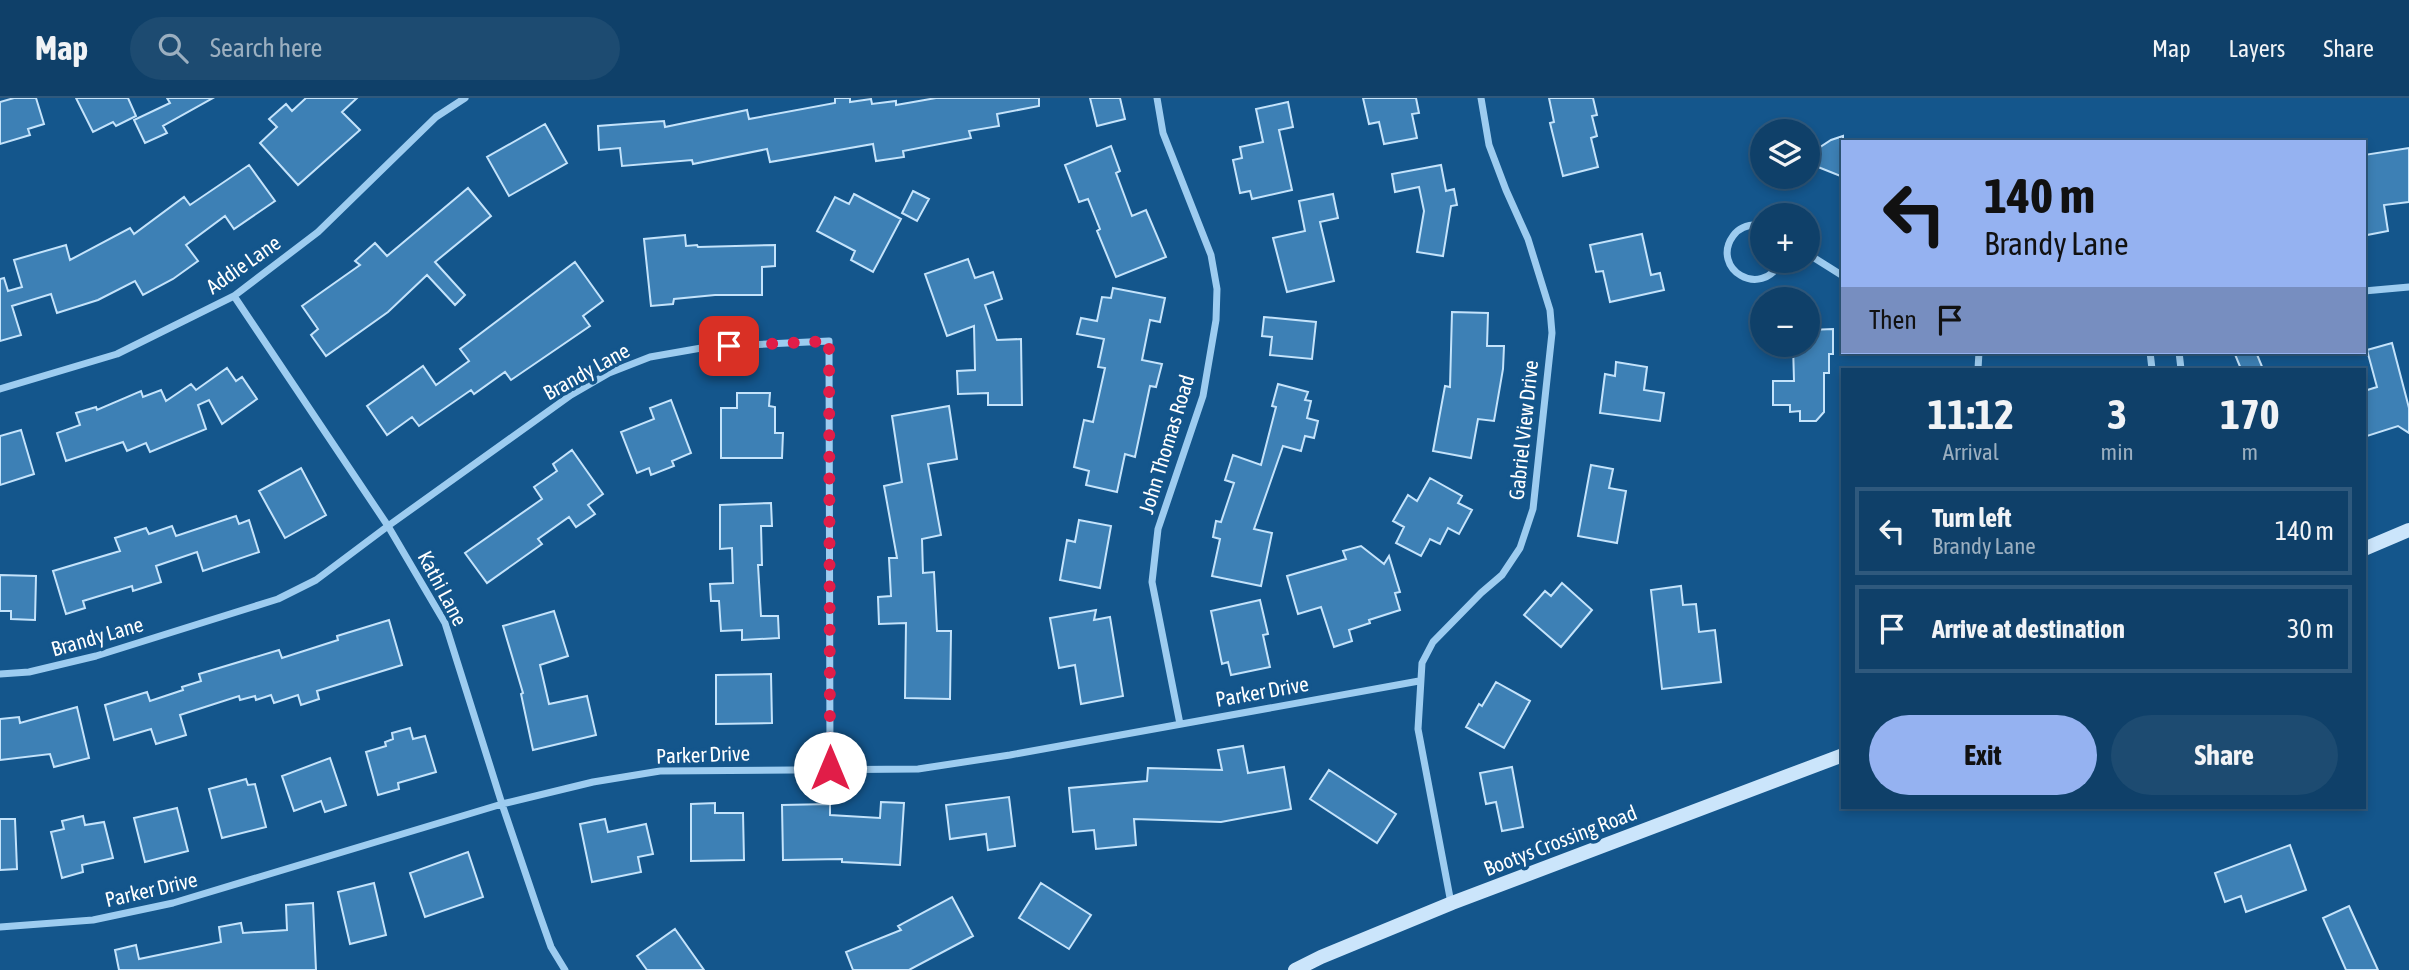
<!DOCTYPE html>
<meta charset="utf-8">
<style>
:root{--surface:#0f4069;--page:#1d4b71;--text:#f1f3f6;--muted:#9bafc0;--line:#2f597d;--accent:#95b2f1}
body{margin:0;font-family:"Asap Condensed",sans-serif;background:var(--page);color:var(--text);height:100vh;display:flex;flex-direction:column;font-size:26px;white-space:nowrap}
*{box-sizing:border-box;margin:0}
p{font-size:23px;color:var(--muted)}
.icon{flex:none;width:38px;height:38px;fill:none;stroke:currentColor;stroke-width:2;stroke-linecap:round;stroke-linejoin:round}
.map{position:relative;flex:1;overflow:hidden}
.side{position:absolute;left:1841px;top:270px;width:525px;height:441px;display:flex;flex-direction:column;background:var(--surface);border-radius:0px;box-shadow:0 4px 10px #0003,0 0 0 2px var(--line)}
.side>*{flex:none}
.guide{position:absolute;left:1841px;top:42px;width:525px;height:214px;border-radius:0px;box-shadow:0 4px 10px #0003,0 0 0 2px var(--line);background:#95b2f1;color:#111;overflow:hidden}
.fabs{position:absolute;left:1750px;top:21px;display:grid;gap:14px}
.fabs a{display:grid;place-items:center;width:70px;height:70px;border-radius:50%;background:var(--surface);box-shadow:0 4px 10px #0003,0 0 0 2px var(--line);font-size:35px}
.pin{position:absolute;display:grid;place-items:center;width:60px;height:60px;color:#fff;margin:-30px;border-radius:14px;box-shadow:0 4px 10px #0006}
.me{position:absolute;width:77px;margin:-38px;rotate:0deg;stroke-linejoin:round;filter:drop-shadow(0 0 5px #0008)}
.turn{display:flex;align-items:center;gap:24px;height:147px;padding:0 28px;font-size:32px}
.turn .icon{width:91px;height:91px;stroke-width:2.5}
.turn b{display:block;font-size:49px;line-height:60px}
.then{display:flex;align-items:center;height:66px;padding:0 28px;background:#0003;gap:14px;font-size:26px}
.eta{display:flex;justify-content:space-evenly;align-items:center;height:119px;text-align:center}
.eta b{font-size:42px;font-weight:700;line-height:49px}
.cta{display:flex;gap:14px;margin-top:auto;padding:14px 28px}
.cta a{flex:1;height:80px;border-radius:42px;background:var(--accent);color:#111;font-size:28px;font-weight:700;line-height:80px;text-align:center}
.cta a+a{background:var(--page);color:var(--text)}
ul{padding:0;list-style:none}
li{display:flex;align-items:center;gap:21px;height:88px;margin:0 14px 10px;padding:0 14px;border:4px solid var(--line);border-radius:0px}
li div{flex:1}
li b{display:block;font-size:26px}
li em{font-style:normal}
header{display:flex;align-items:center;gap:42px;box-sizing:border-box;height:98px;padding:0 35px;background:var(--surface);border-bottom:2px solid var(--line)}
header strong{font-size:33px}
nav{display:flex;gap:38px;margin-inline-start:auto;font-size:24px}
.search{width:490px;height:63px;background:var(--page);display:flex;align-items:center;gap:18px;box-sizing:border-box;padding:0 24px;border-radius:38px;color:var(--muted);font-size:26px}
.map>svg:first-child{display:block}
.building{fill:#3d80b5;stroke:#c4e3fb;stroke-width:2}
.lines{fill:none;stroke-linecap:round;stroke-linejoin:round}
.street{stroke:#9dccf0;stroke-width:7}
.secondary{stroke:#cbe5fb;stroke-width:14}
.route{stroke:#e11d48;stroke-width:12;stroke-dasharray:0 21.6}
.labels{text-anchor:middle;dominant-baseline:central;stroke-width:7;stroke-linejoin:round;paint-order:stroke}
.street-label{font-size:21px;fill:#fff;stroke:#14568c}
</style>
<header>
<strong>Map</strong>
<div class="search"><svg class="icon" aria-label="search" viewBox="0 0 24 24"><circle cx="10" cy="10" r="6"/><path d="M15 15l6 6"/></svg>Search here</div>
<nav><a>Map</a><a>Layers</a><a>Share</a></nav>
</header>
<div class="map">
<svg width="2409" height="872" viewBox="0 0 2409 872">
<rect width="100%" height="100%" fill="#14568c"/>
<!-- building -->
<path class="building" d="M14 0H36L44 26 28 31 30 37 0 46V4Z
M76 0H128L136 18 116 28 113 24 93 34Z
M167 0H213L163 28 167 35 145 45 134 22 170 5Z
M306 0H357L342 14 360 32 298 87 260 45 277 29 269 21 286 6 292 13Z
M835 0H850V4L871 1 872 6 896 3V7L936 0H1039V8L997 16 999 28 969 33 971 40 903 53 904 59 876 63 873 46 770 64 767 51 693 66 692 62 622 68 620 50 599 52 598 28 664 23 665 29 747 12 749 21 835 5Z
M1090 0H1120L1125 21 1097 28Z
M1363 0H1416L1419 15 1412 16 1417 40 1384 46 1379 24 1369 26Z
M1549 0H1593L1597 17 1592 18 1597 38 1591 40 1598 69 1563 78 1550 25 1554 24Z
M1288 4 1293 29 1279 32 1292 92 1252 101 1250 93 1240 95 1233 62 1242 60 1240 49 1263 44 1256 11Z
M545 26 567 65 509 98 487 59Z
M1843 38V79L1808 65V57L1831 42Z
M1111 48 1120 73 1116 75 1132 118 1146 112 1166 159 1116 179 1097 133 1100 131 1088 101 1079 104 1065 67Z
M2409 50V104L2384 107 2388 133 2367 137 2364 121V57Z
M249 67 275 103 234 131 225 118 186 147 198 163 173 181 143 197 135 183 98 202 57 215 51 196 12 208 21 237 0 243V181L4 180 8 193 22 189 14 162 66 147 70 162 130 130 134 136 184 99 190 107Z
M1441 67 1446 93 1454 91 1457 107 1451 108 1443 158 1417 154 1424 113 1419 89 1395 94 1392 76Z
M468 90 491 118 435 164 465 197 455 207 427 177 388 214 326 258 311 237 318 231 302 208 360 167 355 163 375 145 387 158Z
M913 93 929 101 917 123 902 115Z
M854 96 901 121 873 174 851 162 855 153 817 133 835 99 849 106Z
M1333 96 1338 120 1320 124 1334 183 1287 194 1273 140 1305 133 1299 103Z
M1642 136 1651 177 1660 175 1664 192 1610 204 1603 173 1596 174 1590 147Z
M685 137 686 148 697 147 698 149 775 147V168L762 169V197H715L674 201 673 206 651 208 644 141Z
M968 161 975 180 993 174 1002 201 985 207 997 242 1021 241 1022 307H988V295L958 296 957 273 975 272 974 228 947 238 925 176Z
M575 164 603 203 583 218 590 228 511 282 505 274 474 296 471 292 419 328 412 319 387 337 367 308 423 268 436 287 469 263 460 251Z
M1113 190 1165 200 1160 224 1150 222 1142 262 1162 266 1156 289 1150 288 1135 359 1125 356 1117 394 1086 387 1089 373 1074 369 1084 322 1093 324 1105 270 1098 269 1104 241 1077 236 1081 220 1097 223 1102 199 1111 200Z
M1452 214 1488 215 1487 248H1504L1503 271 1494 323 1478 321 1471 360 1433 353 1445 288 1450 289Z
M1264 219 1316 224 1312 261 1270 257 1272 239 1262 238Z
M1833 231V256H1829V275H1824V314L1816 323H1800V313L1790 314V307H1773V283H1794L1793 247H1808L1809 232Z
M2392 245 2409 310V335L2398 328 2364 339V293L2377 289 2367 252Z
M2234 254H2256L2263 271H2241Z
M1616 264 1647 269 1644 292 1664 295 1660 323 1600 315 1605 276 1615 278Z
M227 270 236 283 242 279 257 301 222 326 209 302 198 307 206 331 150 354 146 345 127 353 123 344 66 363 57 335 80 327 76 315 96 309 97 312 141 293 143 299 161 292 166 303 191 286 196 292Z
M1278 286 1308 294 1305 302 1311 303 1307 320 1318 323 1314 340 1305 338 1301 353 1283 348 1254 431 1272 435 1261 488 1212 478 1220 441 1213 439 1216 423 1221 424 1234 385 1225 382 1233 357 1261 367 1276 309 1272 308Z
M737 295H770L769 308 775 309V335H783L782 360H721V310H737Z
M671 302 691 355 672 363 674 368 651 377 649 370 637 375 621 334 654 321 650 310Z
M949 308 957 361 928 366 941 437 922 441 923 475 934 474 937 533H951L950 601 905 600 906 525 879 526 878 499 891 498 889 460H897L884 388 902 384 892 318Z
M21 332 34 376 0 387V338Z
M572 352 603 396 588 407 595 416 576 429 569 419 538 441 542 446 487 485 465 455 542 401 534 389 557 373 553 366Z
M1591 367 1613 371 1609 390 1626 393 1617 445 1578 438Z
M301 370 326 417 285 440 259 393Z
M1430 380 1462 398 1458 405 1472 412 1459 436 1448 430 1440 446 1430 441 1421 458 1396 445 1404 429 1393 423 1408 397 1417 403Z
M771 405 772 428H761L762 467H758L761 518H778L779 540 742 542V532L721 533 719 503H711L710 486 733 485 732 450 720 451V407Z
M236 418 239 426 249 422 259 454 203 473 197 454 156 468 161 484 133 493 132 488 83 503 85 510 66 516 53 473 120 453 115 440 146 430 149 436 172 428 176 438Z
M1079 422 1111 428 1100 490 1060 482 1067 442 1075 444Z
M1361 448 1384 466 1389 458 1400 494 1395 495 1400 512 1369 522 1370 525 1349 532 1352 543 1334 549 1321 509 1298 516 1287 478 1346 461 1343 453Z
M0 477 36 478 35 522 11 521V513H0Z
M1562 485 1592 512 1561 549 1524 517 1545 493 1551 498Z
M1681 488 1683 507 1696 506 1699 534 1715 532 1721 584 1662 591 1651 492Z
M1260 502 1268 536 1263 537 1270 569 1231 577 1228 564 1222 566 1211 513Z
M1096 512 1094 522 1110 519 1123 598 1081 606 1075 567 1059 570 1050 520Z
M554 513 568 558 540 567 549 606 587 598 596 637 533 652 521 596 523 595 503 528Z
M389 522 402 567 317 593 319 601 301 607 298 597 274 605 271 597 256 602 255 598 240 602 239 598 180 617 186 637 156 646 151 631 114 642 105 607 147 594 150 603 183 592 182 589 201 583 199 576 279 552 282 560 338 542 337 538Z
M771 576 772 625 716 626V577Z
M1496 584 1530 603 1504 650 1466 629 1479 606 1482 608Z
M77 609 89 660 54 669 50 656 0 662V621L19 619 20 625Z
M410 630 413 641 425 638 436 674 398 685 399 691 378 697 366 654 386 648 385 644 393 641 392 635Z
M1243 648 1248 675 1284 669 1291 711 1221 724 1134 721 1136 747 1096 751 1094 732 1073 734 1069 690 1147 683 1148 670 1222 672 1218 652Z
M330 660 346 707 325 714 321 703 294 713 282 678Z
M1512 669 1523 729 1502 733 1496 704 1486 706 1480 675Z
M1329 672 1396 716 1377 745 1310 701Z
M246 681 248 687 255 686 266 729 222 740 209 691Z
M1009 699 1015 748 988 752 986 736 950 741 946 707Z
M881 704 904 705 900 767 842 764V761L783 762 782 707 830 706V717L880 720Z
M715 705V715H743L744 762 691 763V706Z
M177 710 188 753 145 764 134 720Z
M83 718 85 727 104 724 113 760 82 767 83 774 62 780 51 734 64 731 62 723Z
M0 721H15L17 771 0 772Z
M605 721 608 734 646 726 653 756 638 759 641 774 592 784 580 726Z
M2290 747 2306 792 2246 814 2241 798 2225 804 2215 775Z
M468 754 483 799 425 819 410 775Z
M374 785 386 837 350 846 338 794Z
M1041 785 1091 817 1069 851 1019 820Z
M952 799 973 838 909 872H853L846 854 901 832 898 828Z
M313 805 316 872H119L115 852 136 847 139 861 221 844 219 829 241 825 243 835 287 832 286 807Z
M2349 808 2378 872H2346L2323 820Z
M675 831 704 872H647L637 858Z"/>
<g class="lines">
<!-- street -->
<path class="street" d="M1157 0 1163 35 1211 157 1217 191 1216 222 1203 298 1158 431 1152 484 1180 626
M1762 127C1750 126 1740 128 1733 138 1710 170 1761 203 1781 163
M1808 156 1843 178
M2364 193 2409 189
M234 198 388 428 445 525 502 706 539 815 551 849 565 872
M2150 254 2152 271
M2179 254 2181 271
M1978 271 1979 254
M0 291 117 256 234 198 318 134 436 19 465 0
M0 576 29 574 96 558 278 501 316 482 388 428 571 297 609 275 650 259 707 249 829 243 830 670
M1451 805 1418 631 1422 565 1433 544 1481 495 1502 477 1520 450 1533 411 1552 235 1550 212 1528 141 1506 92 1489 47 1481 0
M0 829 93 822 173 805 502 706 593 684 660 673 918 671 1010 657 1419 583"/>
<!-- secondary -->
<path class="secondary" d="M2364 451 2409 432
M1295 872 1321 859 1452 805 1843 657"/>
</g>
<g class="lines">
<!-- route -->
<path class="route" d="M729 248 829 243 830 670"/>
</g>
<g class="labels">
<!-- street labels -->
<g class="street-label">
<text transform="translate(243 166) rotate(-35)">Addie Lane</text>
<text transform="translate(586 273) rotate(-29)">Brandy Lane</text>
<text transform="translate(1523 332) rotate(-84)">Gabriel View Drive</text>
<text transform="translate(1166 346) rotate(-73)">John Thomas Road</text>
<text transform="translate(443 490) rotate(62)">Kathi Lane</text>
<text transform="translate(97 538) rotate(-16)">Brandy Lane</text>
<text transform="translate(1262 593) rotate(-10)">Parker Drive</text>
<text transform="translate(703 656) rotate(-2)">Parker Drive</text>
<text transform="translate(1560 742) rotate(-21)">Bootys Crossing Road</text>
<text transform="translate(151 791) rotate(-13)">Parker Drive</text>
</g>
</g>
</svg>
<div class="fabs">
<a><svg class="icon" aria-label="layers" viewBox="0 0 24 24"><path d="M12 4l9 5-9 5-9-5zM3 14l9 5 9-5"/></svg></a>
<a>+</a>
<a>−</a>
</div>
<div class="pin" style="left:729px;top:248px;background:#d93025"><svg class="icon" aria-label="arrive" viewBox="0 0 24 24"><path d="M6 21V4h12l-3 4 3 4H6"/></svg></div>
<svg class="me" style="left:830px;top:670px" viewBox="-20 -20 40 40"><circle r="19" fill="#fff"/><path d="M0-13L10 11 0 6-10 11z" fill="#e11d48"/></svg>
<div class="guide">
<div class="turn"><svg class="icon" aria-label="left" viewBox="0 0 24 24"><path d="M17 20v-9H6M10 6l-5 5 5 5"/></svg><div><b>140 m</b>Brandy Lane</div></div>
<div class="then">Then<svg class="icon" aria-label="arrive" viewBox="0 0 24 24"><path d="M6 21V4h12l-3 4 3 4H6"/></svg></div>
</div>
<section class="side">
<div class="eta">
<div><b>11:12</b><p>Arrival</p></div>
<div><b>3</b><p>min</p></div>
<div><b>170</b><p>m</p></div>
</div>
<ul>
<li><svg class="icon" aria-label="left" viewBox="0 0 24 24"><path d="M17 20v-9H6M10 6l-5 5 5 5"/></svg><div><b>Turn left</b><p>Brandy Lane</p></div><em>140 m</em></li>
<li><svg class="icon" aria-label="arrive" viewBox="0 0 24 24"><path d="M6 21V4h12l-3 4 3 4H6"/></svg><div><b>Arrive at destination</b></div><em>30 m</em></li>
</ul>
<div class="cta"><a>Exit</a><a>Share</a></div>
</section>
</div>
